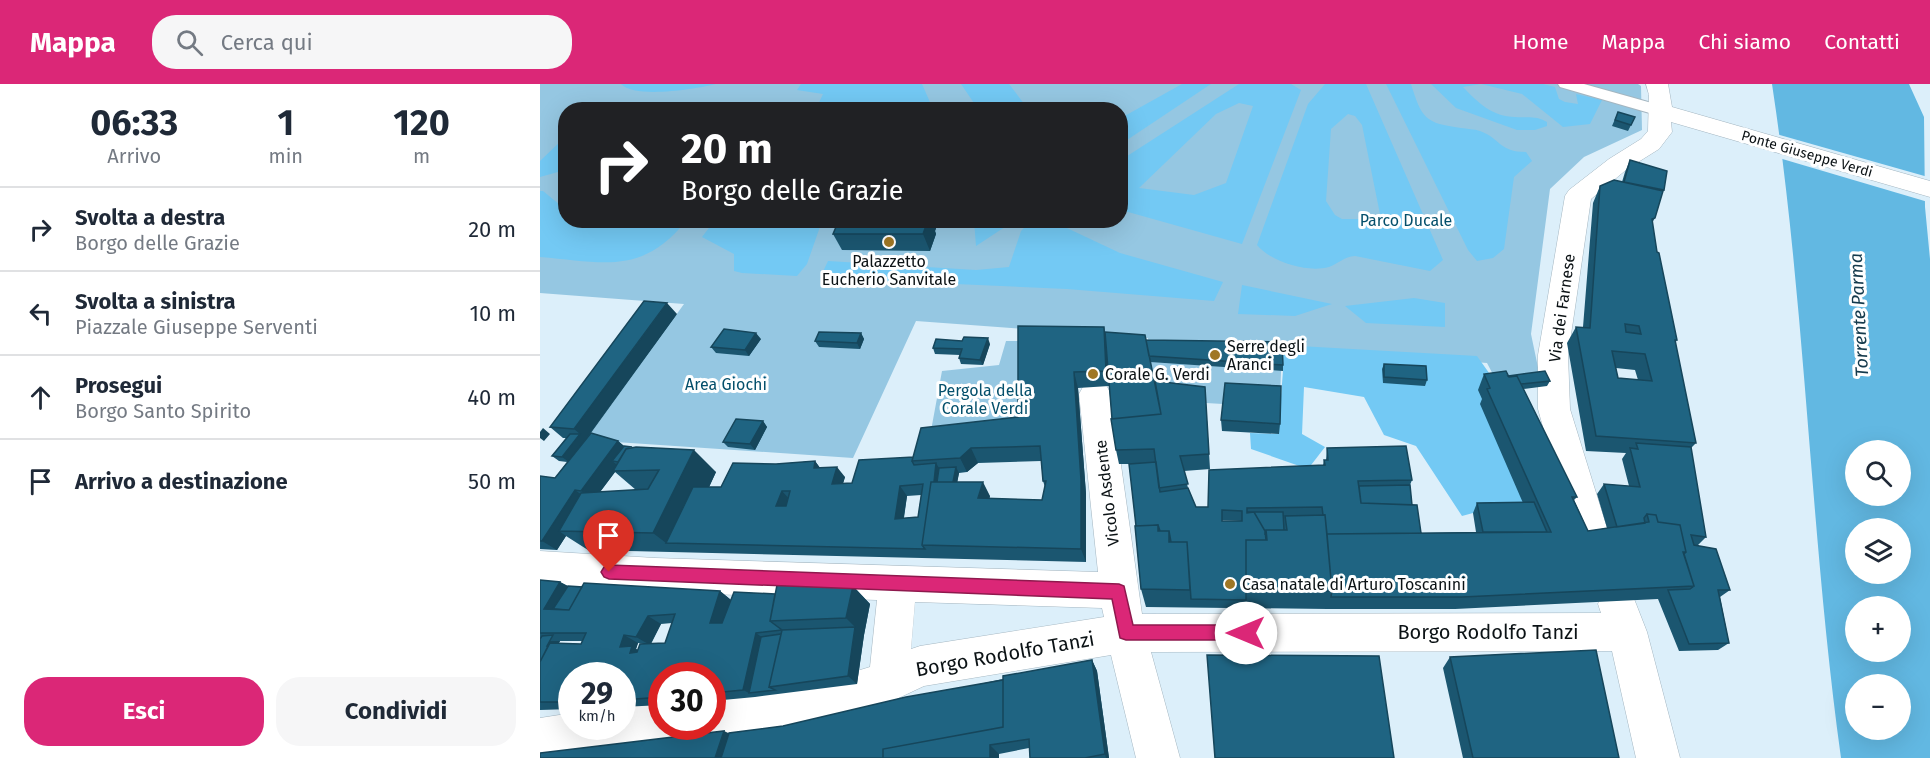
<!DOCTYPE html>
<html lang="it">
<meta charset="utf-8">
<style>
:root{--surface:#fff;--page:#f6f6f7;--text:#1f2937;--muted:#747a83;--line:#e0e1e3;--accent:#db2777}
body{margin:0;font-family:"Fira Sans",sans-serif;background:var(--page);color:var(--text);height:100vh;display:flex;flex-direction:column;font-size:22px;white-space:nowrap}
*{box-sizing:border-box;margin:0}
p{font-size:20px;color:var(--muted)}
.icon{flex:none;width:33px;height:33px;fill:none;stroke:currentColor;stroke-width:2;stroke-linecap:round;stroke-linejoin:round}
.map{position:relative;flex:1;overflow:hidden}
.panel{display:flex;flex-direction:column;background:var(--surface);width:540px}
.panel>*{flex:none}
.guide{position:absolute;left:18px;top:18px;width:570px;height:126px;border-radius:24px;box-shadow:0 6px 24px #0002;background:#202124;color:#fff;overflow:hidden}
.controls{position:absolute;left:1305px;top:356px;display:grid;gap:12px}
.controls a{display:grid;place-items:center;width:66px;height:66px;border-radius:50%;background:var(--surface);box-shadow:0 6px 24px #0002;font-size:30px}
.speed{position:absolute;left:18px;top:578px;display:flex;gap:12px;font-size:30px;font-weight:700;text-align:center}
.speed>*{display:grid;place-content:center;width:78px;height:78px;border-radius:50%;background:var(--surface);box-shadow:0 6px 24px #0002;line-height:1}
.speed small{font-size:15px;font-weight:400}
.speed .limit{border:9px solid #d22;background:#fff;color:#111}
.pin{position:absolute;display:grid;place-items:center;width:51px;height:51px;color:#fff;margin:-62px -26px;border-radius:50% 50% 50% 0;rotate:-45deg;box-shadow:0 0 6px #0007}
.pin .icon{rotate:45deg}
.me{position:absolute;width:66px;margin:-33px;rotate:270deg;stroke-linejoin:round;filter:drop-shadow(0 0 4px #0008)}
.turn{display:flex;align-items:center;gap:21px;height:126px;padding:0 24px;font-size:27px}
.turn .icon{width:78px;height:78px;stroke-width:2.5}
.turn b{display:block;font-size:42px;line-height:51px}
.eta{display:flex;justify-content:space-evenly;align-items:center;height:102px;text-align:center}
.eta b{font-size:36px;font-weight:700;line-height:42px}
.button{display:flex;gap:12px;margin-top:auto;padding:12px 24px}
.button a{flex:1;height:69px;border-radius:24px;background:var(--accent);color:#fff;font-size:24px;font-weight:700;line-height:69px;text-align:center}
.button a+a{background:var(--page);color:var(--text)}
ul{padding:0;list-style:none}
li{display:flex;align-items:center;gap:18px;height:84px;padding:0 24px;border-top:2px solid var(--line)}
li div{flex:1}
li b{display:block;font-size:22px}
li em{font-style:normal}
header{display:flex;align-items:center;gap:36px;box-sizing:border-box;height:84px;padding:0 30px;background:var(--accent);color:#fff}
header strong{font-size:28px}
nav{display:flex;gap:33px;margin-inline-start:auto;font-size:21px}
.search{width:420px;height:54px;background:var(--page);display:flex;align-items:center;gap:15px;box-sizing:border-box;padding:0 21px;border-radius:24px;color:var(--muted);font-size:22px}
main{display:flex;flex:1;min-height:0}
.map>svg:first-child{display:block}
.green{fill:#95c7e2;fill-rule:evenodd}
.forest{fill:#73c9f4;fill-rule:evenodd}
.water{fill:#62b8e2;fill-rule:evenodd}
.pier{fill:#dceffa}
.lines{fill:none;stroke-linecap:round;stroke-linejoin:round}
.pedestrian-casing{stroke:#a4b6c1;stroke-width:2}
.minor-casing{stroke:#a4b6c1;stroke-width:1}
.pedestrian{fill:#fff;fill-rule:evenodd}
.minor{fill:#fff;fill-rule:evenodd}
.wall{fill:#1b5670;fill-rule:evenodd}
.shaded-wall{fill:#16465b}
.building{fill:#1f6482;stroke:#16465b;stroke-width:1.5;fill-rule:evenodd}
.route{fill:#db2777;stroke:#8e194d;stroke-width:1.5}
.poi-dot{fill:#9f7725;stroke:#fff;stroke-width:2}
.labels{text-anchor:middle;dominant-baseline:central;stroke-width:6;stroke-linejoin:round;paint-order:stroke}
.far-street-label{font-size:14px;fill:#0b1215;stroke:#fff}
.park-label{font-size:16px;fill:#044f6b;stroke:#fff}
.poi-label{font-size:16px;fill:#0b1215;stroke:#fff;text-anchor:start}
.street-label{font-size:16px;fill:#0b1215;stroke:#fff}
.water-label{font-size:18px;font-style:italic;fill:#143a4c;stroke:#fff}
.near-street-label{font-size:20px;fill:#0b1215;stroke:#fff}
</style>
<header>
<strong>Mappa</strong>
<div class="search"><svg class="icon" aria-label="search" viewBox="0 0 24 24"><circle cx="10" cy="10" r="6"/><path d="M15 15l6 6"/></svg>Cerca qui</div>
<nav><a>Home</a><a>Mappa</a><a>Chi siamo</a><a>Contatti</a></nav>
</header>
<main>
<section class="panel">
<div class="eta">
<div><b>06:33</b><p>Arrivo</p></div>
<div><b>1</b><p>min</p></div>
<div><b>120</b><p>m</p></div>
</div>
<ul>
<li><svg class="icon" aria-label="right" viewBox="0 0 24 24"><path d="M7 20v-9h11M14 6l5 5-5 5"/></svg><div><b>Svolta a destra</b><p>Borgo delle Grazie</p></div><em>20 m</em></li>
<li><svg class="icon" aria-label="left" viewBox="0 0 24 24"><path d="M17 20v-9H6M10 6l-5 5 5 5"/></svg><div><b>Svolta a sinistra</b><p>Piazzale Giuseppe Serventi</p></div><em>10 m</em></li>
<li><svg class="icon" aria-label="ahead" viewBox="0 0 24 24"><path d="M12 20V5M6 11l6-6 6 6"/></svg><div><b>Prosegui</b><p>Borgo Santo Spirito</p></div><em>40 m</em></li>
<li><svg class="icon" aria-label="arrive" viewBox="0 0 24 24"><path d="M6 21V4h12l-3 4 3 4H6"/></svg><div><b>Arrivo a destinazione</b></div><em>50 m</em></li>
</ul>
<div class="button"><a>Esci</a><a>Condividi</a></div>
</section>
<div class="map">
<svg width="1390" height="674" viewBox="0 0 1390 674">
<rect width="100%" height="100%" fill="#dceffa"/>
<!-- green -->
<path class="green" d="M0 0H1098L1101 2 1102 46 1044 73 1010 105 991 250 1000 293 957 298 947 279 742 264 740 313 683 320 666 319 614 300 607 262 608 254 376 237 313 374 46 356 144 220 0 209ZM26 26H580V136H26Z
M466 257H480L479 345 390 352 402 287 459 281Z"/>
<!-- forest -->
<path class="forest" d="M81 0H176C156 5 95 15 81 0Z
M261 0H382L393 25H276L283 10 257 6Z
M421 0H469L488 25H438Z
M642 0H671L581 60V34Z
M699 0H751L761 6 702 160 581 126V76ZM699 19 713 22 686 99 654 111 599 104 676 30Z
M785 0H826L903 176 890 187 815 172C804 173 799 179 789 183 767 189 731 178 717 161L768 20ZM808 30 815 32 822 41 841 135H802L795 131 786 117 791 45Z
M846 0H871C882 35 885 39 921 44 927 45 934 45 940 47 960 54 959 68 986 68L992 77 974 93 964 165 953 174 937 177 928 166Z
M891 0H1003L1015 3 1019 15 1025 18 1038 20 1036 10 1062 16 1050 40 1023 43 982 10 941 0 923 3C937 18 953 33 975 33 987 34 996 31 1007 38V42L995 46H977L916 24Z
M25 53V90L18 88 0 93V77Z
M0 107H3L25 125 26 136 146 137C101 192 63 178 0 173Z
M175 136H282V137L267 180 257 192 202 189 194 187V170L162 153Z
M434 136H474V137L436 162Z
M512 137 580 169 683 198 674 217 527 205 280 194 288 177 436 186 469 183 481 147 491 137Z
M702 201 792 220 755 232 698 230Z
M874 214 905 219V243L826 239 805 222Z
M741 261 937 272 959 303 944 319 988 428 933 429 922 432 876 362 844 351 824 313 764 303 762 350 785 363 768 385 711 365 710 349 738 350 743 287Z"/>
<!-- water -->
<path class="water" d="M1232 0H1369L1384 33 1385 123 1390 175V674H1301C1270 450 1266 223 1232 0ZM1316 366H1360V411H1316ZM1316 444H1360V489H1316ZM1316 522H1360V567H1316ZM1316 600H1360V645H1316Z"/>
<!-- pier -->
<path class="pier" d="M1236 50 1388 93V118L1239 74Z"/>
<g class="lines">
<!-- pedestrian casing -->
<g class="pedestrian-casing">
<path id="pedestrian" d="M1018 0H1044L1126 23 1129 27 1126 31 1120 32 1020 3Z"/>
</g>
<!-- minor casing -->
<g class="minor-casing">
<path id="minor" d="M1106 0H1128L1132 23 1390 97V113L1131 38 1132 48 1119 65 1087 85 1051 115 1028 271 1030 325 1071 457 1066 469 1053 474 1040 469 1035 457 998 325V271L1025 112 1029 106 1069 75 1101 55 1108 47 1109 11Z
M555 297 566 301 571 310 602 530 1061 529 1058 520 1063 507 1077 502 1091 507 1107 548 1140 674H1096L1072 567 611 568 640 674H596L571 571 384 602 348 619 294 636 172 652 157 646 155 642H172V610L294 594 330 583 337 516 115 508 0 501V467L115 474 558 488 539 310 544 301ZM375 518 562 524 564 533 380 562 371 565Z
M122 616V642H141L137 652 122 658 16 674H0V634L32 629V642H82V622Z"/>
</g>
<!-- pedestrian -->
<use href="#pedestrian" class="pedestrian"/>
<!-- minor -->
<use href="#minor" class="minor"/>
</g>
<!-- wall -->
<path class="wall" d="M1078 28 1095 33 1088 47 1072 42Z
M1090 76 1115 134 1112 139 1117 168 1137 256 1135 259 1156 359 1151 364 1166 453 1157 462 1190 506 1180 513 1189 559 1178 566 1139 567 1118 515 915 525H788L606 523 601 505 596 442 589 380H579L576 366 572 335 569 302 538 304 546 410V478L48 466 26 452 17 466 0 465V392L15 394 27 378 19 377 12 372 26 354H23L10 343 137 230 51 349 78 357 84 362 176 388 169 403H181L236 380 275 377 280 384 305 393 303 399H312L373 373 478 333 565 248 743 281V287L610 278 614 294 623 298 665 303 670 385 644 387 648 404 656 423H668L783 381 784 376H786L787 364 872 396 870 401 872 421 881 449 936 448 933 429 937 419H983L940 320 942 315 938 306 944 290 968 292 1010 297 1007 302 983 305 1037 413 1034 416 1048 447 1067 444 1057 410 1064 400 1089 402 1082 375 1086 369 1046 367 1027 259 1036 243H1043L1053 119 1060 102 1082 98 1085 88ZM1076 284 1095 286 1098 296 1078 294ZM501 377 503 397 505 403 502 416 449 415 450 412 417 398 419 389 427 388 438 379ZM75 388 96 406 60 408ZM381 411 378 433 364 434 367 412ZM682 436 702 437H682Z
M299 136H399L395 147 396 150 390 167 302 166 293 150Z
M321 249 324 255 320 265 279 263 275 257Z
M221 255 209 272 176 269 171 263Z
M450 260 443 281 421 280 419 274 420 271 395 270 393 264Z
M844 280 887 296 885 302 843 299 842 285Z
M681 336 740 340 739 350 682 347Z
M223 337 227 343 215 366 188 363 183 358Z
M0 496 20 498 28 502 42 503 180 507 191 516 235 510 313 502 330 520 324 551 317 600 215 613 172 617V591H122V621L82 623V591H32V625L0 626ZM132 539 125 559 111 560 121 540ZM20 557H42L41 560 19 559ZM98 559 104 560 98 566 96 565Z
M910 573 1079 674H923L903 584Z
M552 576 557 587 569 674H490L489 664 459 670 189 649 243 642Z"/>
<!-- shaded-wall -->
<path class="shaded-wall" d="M388 136H399L395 147 396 150 390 167 383 150Z
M127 219 137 230 29 378 22 373 40 350 34 345Z
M564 243 567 259 570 302 566 287Z
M216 249 221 255 209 272 205 266Z
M321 249 324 255 320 265 317 259Z
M448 254 450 260 443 281 440 276Z
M534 288 538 304 546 410V478L541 465Z
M223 337 227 343 215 366 210 360Z
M3 344 10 350 4 357 0 354V348Z
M78 357 90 367 72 377 79 382 73 387 75 388 54 416 41 407Z
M431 364 438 379 427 388 420 374Z
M154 366 176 388 143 460 126 459 113 449Z
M275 377 283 388 274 384Z
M396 379 402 389 386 461Z
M297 383 305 393 300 410 292 400Z
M416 383 419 389 415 411 412 406Z
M443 398 450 412 446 428 438 414Z
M360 402 367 412 362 444 355 435Z
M35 406 49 416 19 447 26 452 17 466 2 457Z
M242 407 251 417 245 431 236 422Z
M20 498 35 506 21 529 4 525Z
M313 502 330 520 324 551 317 600 308 592 315 543 306 534Z
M180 507 191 516 181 547 170 539Z
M108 532 121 540 110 561 96 553Z
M216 549 227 557 209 609 203 606Z
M84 551 98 559 96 565 106 570 103 576 80 563Z
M10 557H20L15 566 7 562Z
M552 576 557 587 569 674H566L565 670Z
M184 647 201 655 196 674H175Z
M450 661 459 670V674H450Z"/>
<!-- building -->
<path class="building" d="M1078 28 1095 33 1091 41 1075 36Z
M1090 76 1127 87 1124 106 1084 98Z
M1074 96 1123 107 1115 134 1112 135 1117 168 1119 169 1137 256H1135L1156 359 1056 352 1036 243 1050 244 1060 102ZM1085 240 1099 242 1101 250 1086 248ZM1072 267 1105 270 1112 297 1078 294Z
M299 136H388L383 150H293Z
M104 217 127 219 34 345 10 343Z
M478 242 564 243 566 287 534 288 541 396V465L382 461 391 398H443L438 414 502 416 506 397H503L500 362 431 364 420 374 372 377 381 344 478 333Z
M184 245 216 249 205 266 171 263Z
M279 248 321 249 317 259 275 257Z
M565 248 605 251 621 330 572 335Z
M424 253 448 254 440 276 419 274 422 265 393 264 396 255 422 257Z
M606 256 742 258 743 281 609 272Z
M844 280 886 282 887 296 844 293Z
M966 287 969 293 977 292 1037 413H1032L1048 447 1109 438 1107 430 1116 431 1118 438 1140 441 1146 468H1143L1154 502 922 513H791L792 507 787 450 1011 448 947 305 950 304 944 290Z
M1005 287 1010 297 981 300 977 292 969 293 968 292Z
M614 294 622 295 623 298 615 297 616 304Z
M615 297 665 303 669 370 640 372 648 400 619 404 614 365 576 366 571 335 621 330Z
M685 299 741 302 740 340 681 336Z
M196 335 223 337 210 360 183 358Z
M51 349 78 357 41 407 35 406 2 457H0V392L15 394Z
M30 350H40L22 373 12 372Z
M1096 359 1151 363 1166 453 1151 451 1154 461 1176 465 1190 506H1178L1189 559 1149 560 1128 506 1150 505 1154 502 1144 470 1146 468 1140 441 1118 438 1116 431 1107 430 1104 434 1105 439 1077 443 1064 400 1100 403 1090 364 1098 365Z
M84 362 92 363 86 365 78 378 72 377Z
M866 362 872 396 818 397 821 419 877 421 881 449 787 450 785 431H783L782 423 707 424V429L714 428 725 447 726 456H706V516L651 515 647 458H631L629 447H620L618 441 596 442 589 380 616 378 620 408 648 404 656 423H668L669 386 785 381 784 376H788L787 364ZM682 426 702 427V437H682Z
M96 363 154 366 113 449 19 447 41 409 108 405 119 386 73 387 86 365Z
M373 373 372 377 374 381 396 379 394 398H391L382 461 385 465 126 459 153 403H181L193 379 236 380 275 377 274 384 297 383 292 400 312 399 319 376ZM383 400 378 433 355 435 360 402ZM242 407H250L246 422H236Z
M416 383 413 398H397L399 384Z
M870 401 872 421 821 419 819 402Z
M994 418 1007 448H943L937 419Z
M707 428H743L744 446H726L725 451V447L714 428Z
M785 431 792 507 706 506V456H727L726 446H747L745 432Z
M618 441V447H629V458H647L650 506 601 505 595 442Z
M0 496 20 498 4 525 29 526 44 499 180 507 170 539H182L194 508 235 510 230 537 242 546 216 549 203 606 172 609V591H122V613L82 616V591H32V618H0V578L10 559 41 560 46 549H0ZM135 530 125 559 100 560 97 568 90 569 92 562 80 563 84 551 96 553 108 532Z
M237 501 313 502 306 534 230 537Z
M28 502 42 503 29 526 13 525Z
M315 543 308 592 229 603 242 546Z
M241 550 229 603 235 606 209 609 221 553Z
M13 551 7 562H8L0 578V555L2 552Z
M1056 566 1079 674H933L910 573Z
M667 571 839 572 854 674H675Z
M552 576 565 670 545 674H490L489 655 450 661V674H343V665L463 643V592Z
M463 596V643L343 665V674H181L189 649 243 642 366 613Z
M184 647 175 674H0V669Z"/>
<!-- route -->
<path class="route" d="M69 481 579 500 584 502 593 541H706L712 543 715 549 712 554 706 556H586L580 554 572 515 69 495 64 493 61 488 64 483Z"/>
<!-- markers -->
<g class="poi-dot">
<circle cx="349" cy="158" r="6"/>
<circle cx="675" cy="271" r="6"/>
<circle cx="553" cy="290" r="6"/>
<circle cx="690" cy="500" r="6"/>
</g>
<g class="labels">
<!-- far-street labels -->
<g class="far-street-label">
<text transform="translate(1267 70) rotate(16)">Ponte Giuseppe Verdi</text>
</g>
<!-- park labels -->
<g class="park-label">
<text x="866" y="136">Parco Ducale</text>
<text x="186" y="300">Area Giochi</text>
<text x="445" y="306">Pergola della<tspan x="445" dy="18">Corale Verdi</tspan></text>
</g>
<!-- poi labels -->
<g class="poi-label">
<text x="349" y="177" text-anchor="middle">Palazzetto<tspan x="349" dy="18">Eucherio Sanvitale</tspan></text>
<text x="687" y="262">Serre degli<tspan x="687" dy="18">Aranci</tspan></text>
<text x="565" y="290">Corale G. Verdi</text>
<text x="702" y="500">Casa natale di Arturo Toscanini</text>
</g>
<!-- street labels -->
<g class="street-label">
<text transform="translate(1022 224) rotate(-82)">Via dei Farnese</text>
<text transform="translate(567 409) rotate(-97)">Vicolo Asdente</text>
</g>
<!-- water labels -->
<g class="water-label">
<text transform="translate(1319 231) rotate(-93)">Torrente Parma</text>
</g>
<!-- near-street labels -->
<g class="near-street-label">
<text x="948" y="548">Borgo Rodolfo Tanzi</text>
<text transform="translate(465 570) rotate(-10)">Borgo Rodolfo Tanzi</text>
</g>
</g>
</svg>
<div class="controls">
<a><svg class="icon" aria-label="search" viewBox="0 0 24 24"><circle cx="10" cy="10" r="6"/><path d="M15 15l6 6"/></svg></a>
<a><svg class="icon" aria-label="layers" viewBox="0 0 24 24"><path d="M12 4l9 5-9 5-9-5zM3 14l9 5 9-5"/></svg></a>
<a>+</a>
<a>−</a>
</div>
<div class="speed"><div>29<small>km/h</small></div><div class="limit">30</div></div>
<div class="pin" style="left:69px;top:488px;background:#d93025"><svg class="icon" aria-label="arrive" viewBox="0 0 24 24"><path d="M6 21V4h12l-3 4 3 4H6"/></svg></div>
<svg class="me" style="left:706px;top:549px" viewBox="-20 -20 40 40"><circle r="19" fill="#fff"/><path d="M0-13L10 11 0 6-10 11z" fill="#db2777"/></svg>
<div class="guide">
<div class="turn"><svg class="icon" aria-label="right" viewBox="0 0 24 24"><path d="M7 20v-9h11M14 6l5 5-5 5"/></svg><div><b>20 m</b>Borgo delle Grazie</div></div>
</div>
</div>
</main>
